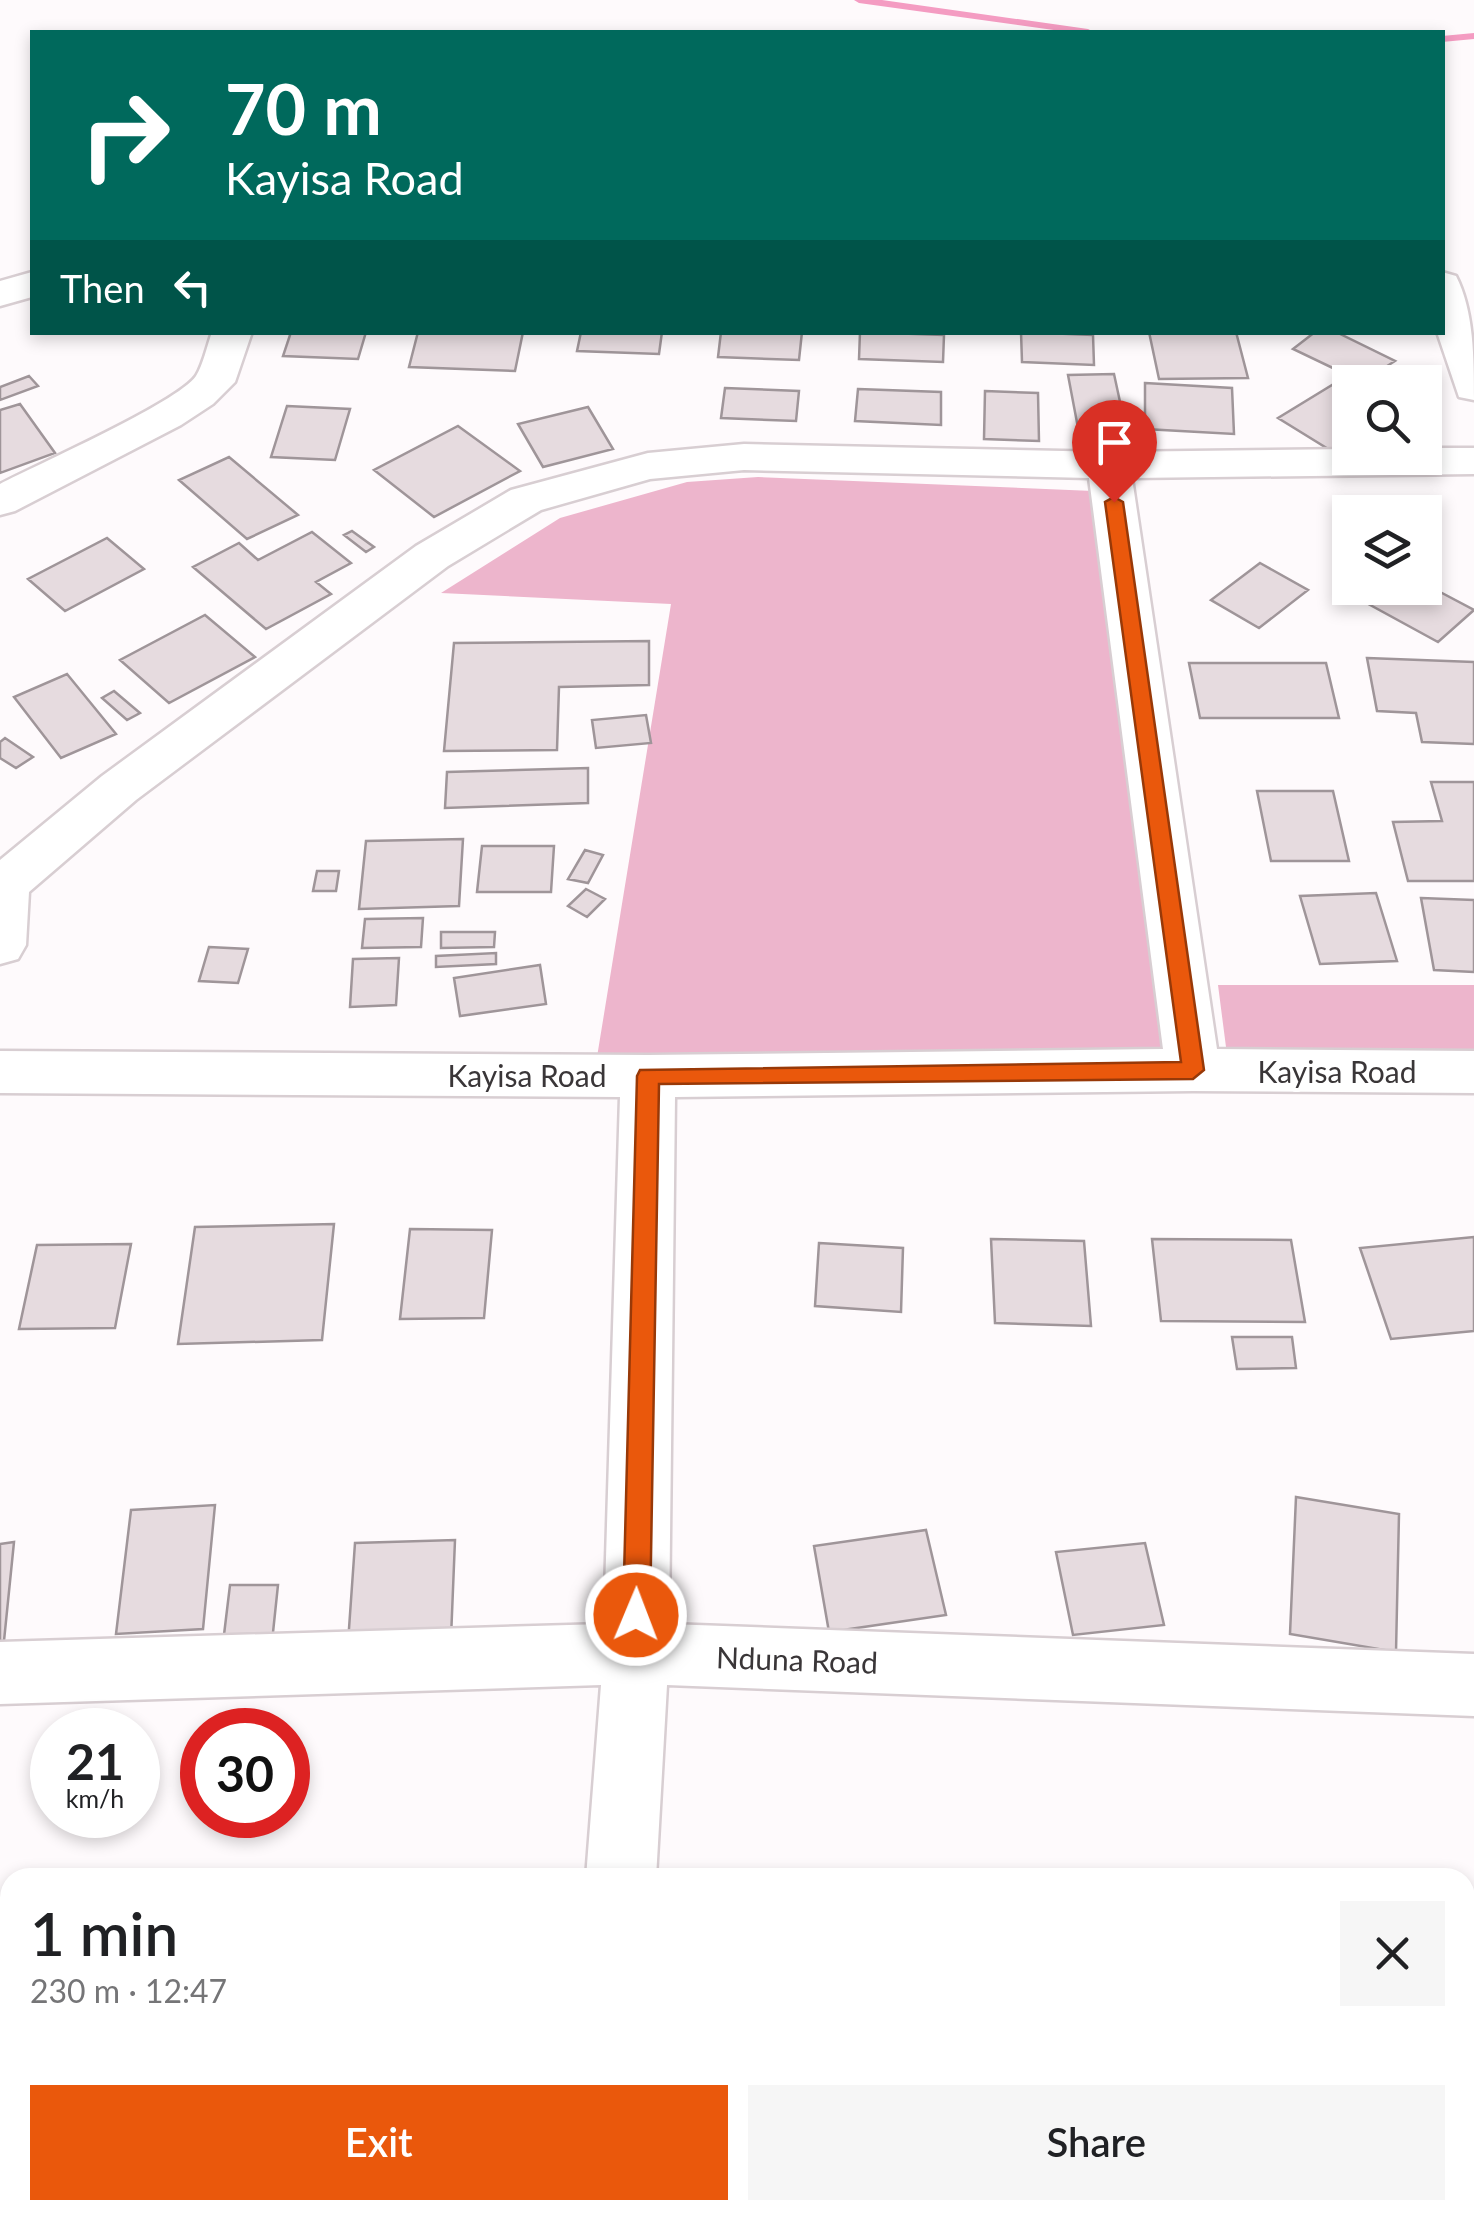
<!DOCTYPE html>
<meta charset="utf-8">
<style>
:root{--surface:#fff;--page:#f6f6f6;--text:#202124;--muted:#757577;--accent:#ea580c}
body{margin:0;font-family:Lato,sans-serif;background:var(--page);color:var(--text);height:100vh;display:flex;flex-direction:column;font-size:38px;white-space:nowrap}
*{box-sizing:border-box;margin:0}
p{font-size:32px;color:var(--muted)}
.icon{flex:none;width:55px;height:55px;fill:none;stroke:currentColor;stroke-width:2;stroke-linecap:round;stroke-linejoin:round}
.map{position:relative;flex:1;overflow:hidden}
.sheet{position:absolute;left:0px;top:1868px;width:1475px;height:352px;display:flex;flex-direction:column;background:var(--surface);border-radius:30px 30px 0 0;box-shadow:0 5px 15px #0003}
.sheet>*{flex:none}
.guide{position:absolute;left:30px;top:30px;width:1415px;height:305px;border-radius:0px;box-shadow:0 5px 15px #0003;background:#00695c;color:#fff;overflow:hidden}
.buttons{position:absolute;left:1332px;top:365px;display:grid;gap:20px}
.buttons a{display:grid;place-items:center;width:110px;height:110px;border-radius:0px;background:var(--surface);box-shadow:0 5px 15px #0003;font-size:50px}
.speed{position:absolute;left:30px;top:1708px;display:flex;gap:20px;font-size:50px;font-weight:700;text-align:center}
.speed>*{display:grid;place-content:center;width:130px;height:130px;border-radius:50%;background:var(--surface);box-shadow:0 5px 15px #0003;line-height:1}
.speed small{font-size:25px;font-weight:400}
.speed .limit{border:15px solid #d22;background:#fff;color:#111}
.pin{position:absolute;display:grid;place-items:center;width:85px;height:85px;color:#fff;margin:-102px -42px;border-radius:50% 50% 50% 0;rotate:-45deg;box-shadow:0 0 10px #0007}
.pin .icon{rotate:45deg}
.me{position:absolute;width:110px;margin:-55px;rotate:1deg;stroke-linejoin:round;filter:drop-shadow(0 0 8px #0008)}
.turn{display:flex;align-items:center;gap:35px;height:210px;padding:0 30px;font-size:45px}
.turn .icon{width:130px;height:130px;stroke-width:2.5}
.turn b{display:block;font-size:70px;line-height:85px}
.then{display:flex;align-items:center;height:95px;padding:0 30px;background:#0003;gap:20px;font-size:38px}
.round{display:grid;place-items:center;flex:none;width:105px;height:105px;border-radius:0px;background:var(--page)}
.overview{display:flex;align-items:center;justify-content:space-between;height:170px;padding:0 30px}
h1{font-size:60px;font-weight:600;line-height:75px}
.button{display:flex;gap:20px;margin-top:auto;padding:20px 30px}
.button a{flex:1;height:115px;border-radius:0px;background:var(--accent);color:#fff;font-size:40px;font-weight:600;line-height:115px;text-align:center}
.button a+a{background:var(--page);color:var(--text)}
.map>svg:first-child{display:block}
.green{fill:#edb5cc}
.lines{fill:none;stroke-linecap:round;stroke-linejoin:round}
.stream{fill:#f49cc2;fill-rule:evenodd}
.building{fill:#e6dbdf;stroke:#9f9599;stroke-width:2.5}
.minor-casing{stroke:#d8ced2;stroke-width:5}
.minor{fill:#fff;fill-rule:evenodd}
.route{fill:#ea580c;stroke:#983908;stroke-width:2.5}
.labels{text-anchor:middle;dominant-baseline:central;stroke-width:8;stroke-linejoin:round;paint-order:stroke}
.street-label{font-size:30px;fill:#3a3638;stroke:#fff}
</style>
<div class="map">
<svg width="1474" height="2218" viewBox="0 0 1474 2218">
<rect width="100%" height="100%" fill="#fefafc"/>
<!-- green -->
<path class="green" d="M758 477 1093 491 1165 1053 597 1057 671 604 441 593 560 518 687 482Z
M1218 985H1474V1058L1243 1056 1226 1047Z"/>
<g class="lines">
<!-- stream -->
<path class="stream" d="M854 0H882L1088 29 1094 32H1068L859 3Z
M1474 33V39L1442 42V36Z"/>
</g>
<!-- building -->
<path class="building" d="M291 332H366L358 359 283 356Z
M418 332H523L515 371 409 367Z
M581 332H662L659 354 577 351Z
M721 332H802L799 360 718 357Z
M860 332 944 335 943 362 859 359Z
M1021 332 1093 335 1094 365 1022 362Z
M1149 332H1236L1248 378 1159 379Z
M1315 332H1336L1395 361 1362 382 1293 349Z
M1114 374 1130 448 1082 449 1068 375Z
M29 376 38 386 0 400V387Z
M1337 382 1350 390V447L1338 455 1278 418Z
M1145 383 1232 388 1234 434 1145 429Z
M725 388 799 391 796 421 721 418Z
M858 389 941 392V425L855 421Z
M985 391 1038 393 1039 441 984 439Z
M20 404 55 453 0 473V410Z
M287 406 350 409 335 460 271 457Z
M588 407 613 449 543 467 518 424Z
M458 426 520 471 434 517 374 470Z
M229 457 298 515 247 539 179 480Z
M352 531 374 547 366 552 344 535Z
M312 532 351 563 316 582 331 594 266 629 193 567 239 543 258 560Z
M107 538 144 569 65 611 28 579Z
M1260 563 1308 590 1259 628 1211 600Z
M1425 584 1474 610 1438 642 1352 595 1360 588H1425Z
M205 615 255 657 169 703 120 660Z
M649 641V685L559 687 557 750 444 751 454 643Z
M1367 658 1474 662V744L1422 742 1416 713 1377 711Z
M1189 663H1326L1339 718H1200Z
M67 674 116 734 61 758 14 697Z
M114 691 140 713 127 720 102 698Z
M646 715 651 743 596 748 592 720Z
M5 738 33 757 16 768 0 758V742Z
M588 768V803L445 808 447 772Z
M1431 782H1474V881H1408L1393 822 1442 821Z
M1257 791H1333L1349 861H1271Z
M463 839 459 906 359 909 366 841Z
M482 846H554L551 892H477Z
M585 850 603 855 588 883 568 879Z
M317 871H339L336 891H313Z
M586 889 605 899 587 917 568 906Z
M1376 893 1397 961 1320 964 1300 896Z
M1421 898 1474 900V972L1434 970Z
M423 918 421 947 362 948 365 919Z
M441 932H495L494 947 441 948Z
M209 947 248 949 238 983 199 981Z
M496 953V964L436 967V956Z
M399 958 396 1005 350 1007 353 959Z
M540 965 546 1004 460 1016 454 978Z
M334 1224 322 1340 178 1344 195 1227Z
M410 1229 492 1230 484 1318 400 1319Z
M1474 1237V1331L1391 1339 1360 1248Z
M991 1239 1084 1241 1091 1326 995 1323Z
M1152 1239 1291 1240 1305 1322 1161 1321Z
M819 1243 903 1248 901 1312 815 1306Z
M131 1244 115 1328 19 1329 37 1245Z
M1232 1337H1292L1296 1368 1237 1369Z
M1296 1497 1399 1514 1396 1652 1290 1634Z
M215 1505 203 1629 116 1634 131 1510Z
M926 1530 946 1615 829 1632 814 1546Z
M455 1540 451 1638 348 1643 355 1543Z
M14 1542 4 1641H0V1544Z
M1145 1543 1164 1625 1073 1635 1056 1552Z
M230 1585H278L272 1642 223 1643Z"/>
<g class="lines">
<!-- minor casing -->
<g class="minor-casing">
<path id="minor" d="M32 272V297L0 306V281Z
M1442 272 1456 276C1474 311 1474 359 1474 400L1459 397 1437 332H1442Z
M212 332H252L235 382 213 404 181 425 15 511 0 515V484C36 465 177 403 196 376 203 365 207 346 212 332Z
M744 444 1109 452 1350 449V458H1425V448H1474V474L1132 478 1217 1049 1474 1051V1093L1193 1091 675 1097 669 1624 1474 1654V1716L667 1685 656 1878H586L601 1685 0 1704V1642L604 1624 620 1097 0 1093V1051L648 1055 1163 1049 1089 478 744 470 650 479 541 510 448 566 136 800 29 892 26 945 18 959 0 964V860L102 776 416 546 511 490 648 453Z
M561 2210H637L636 2218H560Z"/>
</g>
<!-- minor -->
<use href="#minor" class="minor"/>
</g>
<!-- route -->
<path class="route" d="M1114 497 1123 502 1204 1070 1193 1079 659 1084 650 1615 646 1623 636 1627 627 1623 623 1615 637 1076 640 1070 1181 1062 1105 502Z"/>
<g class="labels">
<!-- street labels -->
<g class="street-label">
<text x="1337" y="1071">Kayisa Road</text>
<text x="527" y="1075">Kayisa Road</text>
<text transform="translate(797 1659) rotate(2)">Nduna Road</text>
</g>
</g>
</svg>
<div class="buttons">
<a><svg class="icon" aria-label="search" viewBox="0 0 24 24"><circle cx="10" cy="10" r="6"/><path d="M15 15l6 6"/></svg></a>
<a><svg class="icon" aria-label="layers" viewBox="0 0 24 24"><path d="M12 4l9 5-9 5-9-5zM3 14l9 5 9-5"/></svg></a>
</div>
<div class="speed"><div>21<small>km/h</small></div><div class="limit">30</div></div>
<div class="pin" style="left:1114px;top:502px;background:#d93025"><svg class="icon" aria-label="arrive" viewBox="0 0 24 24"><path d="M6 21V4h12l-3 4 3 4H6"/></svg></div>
<svg class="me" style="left:636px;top:1615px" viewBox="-20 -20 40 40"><circle r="17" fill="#ea580c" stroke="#fff" stroke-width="3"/><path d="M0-11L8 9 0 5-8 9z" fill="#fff"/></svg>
<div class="guide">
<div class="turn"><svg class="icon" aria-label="right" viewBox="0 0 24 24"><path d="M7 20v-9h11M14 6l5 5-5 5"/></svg><div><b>70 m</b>Kayisa Road</div></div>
<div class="then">Then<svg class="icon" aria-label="left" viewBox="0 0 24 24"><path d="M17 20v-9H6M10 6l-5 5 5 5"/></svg></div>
</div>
<section class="sheet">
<div class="overview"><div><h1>1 min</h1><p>230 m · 12:47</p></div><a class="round"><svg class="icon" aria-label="close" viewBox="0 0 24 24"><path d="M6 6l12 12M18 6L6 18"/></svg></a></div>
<div class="button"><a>Exit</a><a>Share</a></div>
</section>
</div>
